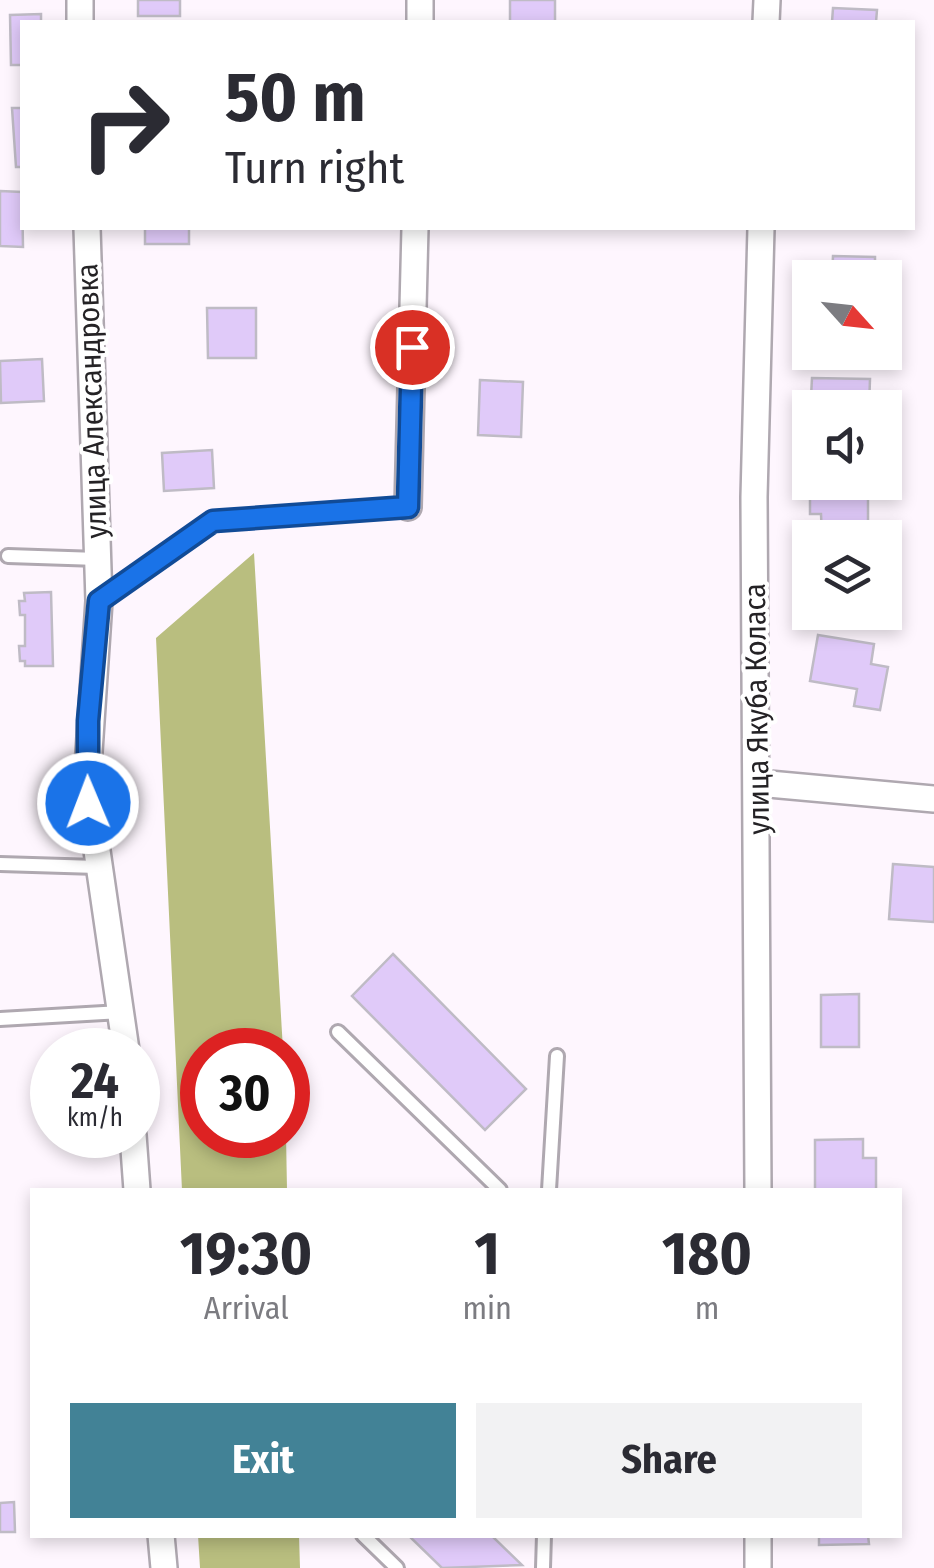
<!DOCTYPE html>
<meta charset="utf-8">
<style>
:root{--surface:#fff;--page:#f2f2f3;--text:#2b2b33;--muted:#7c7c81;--accent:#428296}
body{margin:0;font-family:"Fira Sans Condensed",sans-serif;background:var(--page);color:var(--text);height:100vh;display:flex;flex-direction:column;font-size:38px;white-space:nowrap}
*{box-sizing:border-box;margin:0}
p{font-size:32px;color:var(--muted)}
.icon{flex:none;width:55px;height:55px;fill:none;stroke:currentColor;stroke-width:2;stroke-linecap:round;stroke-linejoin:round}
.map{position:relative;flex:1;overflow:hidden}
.sheet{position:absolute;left:30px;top:1188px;width:872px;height:350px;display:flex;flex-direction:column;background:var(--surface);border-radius:0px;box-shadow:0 5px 15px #0003}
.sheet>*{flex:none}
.banner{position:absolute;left:20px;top:20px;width:895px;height:210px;border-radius:0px;box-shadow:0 5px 15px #0003;background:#fff;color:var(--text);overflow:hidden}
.needle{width:65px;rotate:117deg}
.controls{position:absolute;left:792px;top:260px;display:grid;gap:20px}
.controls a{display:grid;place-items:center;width:110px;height:110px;border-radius:0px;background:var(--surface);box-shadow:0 5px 15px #0003;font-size:50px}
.speed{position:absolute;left:30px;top:1028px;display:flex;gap:20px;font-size:50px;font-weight:700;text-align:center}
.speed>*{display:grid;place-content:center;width:130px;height:130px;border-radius:50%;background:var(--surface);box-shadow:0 5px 15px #0003;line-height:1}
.speed small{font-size:25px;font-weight:400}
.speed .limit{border:15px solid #d22;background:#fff;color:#111}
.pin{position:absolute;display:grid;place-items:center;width:85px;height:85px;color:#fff;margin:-42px;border:5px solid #fff;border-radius:50%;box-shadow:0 2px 10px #0007}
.me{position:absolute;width:110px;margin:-55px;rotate:359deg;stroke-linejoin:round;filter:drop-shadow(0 0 8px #0008)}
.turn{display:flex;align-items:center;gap:35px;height:210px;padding:0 40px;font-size:45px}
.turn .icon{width:130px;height:130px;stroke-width:2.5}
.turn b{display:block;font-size:70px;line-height:85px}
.eta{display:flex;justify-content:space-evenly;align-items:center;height:170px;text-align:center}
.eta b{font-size:60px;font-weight:700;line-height:70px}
.button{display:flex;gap:20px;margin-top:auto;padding:20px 40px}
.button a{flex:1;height:115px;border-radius:0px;background:var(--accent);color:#fff;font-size:40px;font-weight:700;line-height:115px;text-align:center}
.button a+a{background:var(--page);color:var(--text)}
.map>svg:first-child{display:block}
.forest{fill:#b9be7f}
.building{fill:#e0caf9;stroke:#bfbbc5;stroke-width:2.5}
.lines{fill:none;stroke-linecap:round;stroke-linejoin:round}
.lane-casing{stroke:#afa8b0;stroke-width:18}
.street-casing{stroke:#afa8b0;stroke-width:30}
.lane{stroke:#fff;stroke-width:12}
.street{stroke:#fff;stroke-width:25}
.route-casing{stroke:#114b97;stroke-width:25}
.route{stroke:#1a73e8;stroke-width:18}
.labels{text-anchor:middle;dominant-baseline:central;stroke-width:8;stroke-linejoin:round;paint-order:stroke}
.street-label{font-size:30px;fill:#242225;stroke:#fff}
</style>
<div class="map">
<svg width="934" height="1568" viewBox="0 0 934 1568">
<rect width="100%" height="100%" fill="#fef6fe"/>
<!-- forest -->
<path class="forest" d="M254 553 283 1050H202V1135H286L287 1190H182L156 638Z
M198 1535H299L300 1568H200Z"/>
<!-- building -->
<path class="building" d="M138 0H180V16H138Z
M510 0H555V22H510Z
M833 8 877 10 876 22H832Z
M41 14V22H22V65H11L10 15Z
M12 108H22V167H16Z
M0 191 22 192 23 247 0 246Z
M145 228H189V244H145Z
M833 256 875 257V278H832Z
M207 308H256V358H208Z
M42 359 44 401 1 403 0 361Z
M812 378 870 379 869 408H824V397H811Z
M480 380 523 382 521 437 478 435Z
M212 450 214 488 164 491 162 453Z
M868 486V538H822L821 514H810V487Z
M51 592 53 666H25V661H20L19 646H25V615H20L19 601H25L24 593Z
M818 635 874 644 871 664 888 667 880 710 854 706 857 689 810 681Z
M893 864 934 867V922L889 919Z
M393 954 526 1089 485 1130 352 996Z
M859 994V1047H821V995Z
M863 1139V1158H876V1190H815V1140Z
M14 1502 15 1532H0V1503Z
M408 1535H491L522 1565 442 1568Z
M819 1535H868L869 1544 819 1545Z"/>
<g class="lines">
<!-- lane casing -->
<g class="lane-casing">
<path id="lane" d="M8 556 98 559
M101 600 213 521 408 507
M0 864 97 867
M0 1019 121 1012
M338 1032 500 1190
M549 1190 557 1056
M363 1535 397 1568
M543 1568 544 1535"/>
</g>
<!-- street casing -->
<g class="street-casing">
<path id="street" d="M80 0V22
M420 22V0
M766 22 767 0
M87 228 99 601 87 782 126 1050
M408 507 415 228
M758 783 934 799
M133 1135 137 1190
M758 1190 754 497 761 228
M161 1535 164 1568
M758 1568V1535"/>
</g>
<!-- lane -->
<use href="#lane" class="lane"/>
<!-- street -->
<use href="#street" class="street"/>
</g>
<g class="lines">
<!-- route casing -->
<g class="route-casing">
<path id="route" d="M88 803V721L99 601 213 521 408 507 412 347"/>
</g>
<!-- route -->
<use href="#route" class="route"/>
</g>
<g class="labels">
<!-- street labels -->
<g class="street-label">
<text transform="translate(92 401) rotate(-92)">улица Александровка</text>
<text transform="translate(757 709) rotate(-91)">улица Якуба Коласа</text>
</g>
</g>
</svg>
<div class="controls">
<a><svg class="needle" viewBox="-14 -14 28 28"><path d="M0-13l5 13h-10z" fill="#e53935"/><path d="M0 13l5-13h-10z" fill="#7c7c81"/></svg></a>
<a><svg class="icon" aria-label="sound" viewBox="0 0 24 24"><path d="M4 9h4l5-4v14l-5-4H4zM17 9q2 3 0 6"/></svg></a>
<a><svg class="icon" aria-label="layers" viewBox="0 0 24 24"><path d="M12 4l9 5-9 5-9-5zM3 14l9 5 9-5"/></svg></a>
</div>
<div class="speed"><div>24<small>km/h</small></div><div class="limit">30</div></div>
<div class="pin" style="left:412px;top:347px;background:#d93025"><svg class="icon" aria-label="arrive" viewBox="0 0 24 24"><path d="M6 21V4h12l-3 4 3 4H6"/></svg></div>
<svg class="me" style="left:88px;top:803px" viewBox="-20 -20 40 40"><circle r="17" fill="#1a73e8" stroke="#fff" stroke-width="3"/><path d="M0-11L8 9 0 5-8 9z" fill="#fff"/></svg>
<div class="banner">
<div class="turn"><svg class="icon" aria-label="right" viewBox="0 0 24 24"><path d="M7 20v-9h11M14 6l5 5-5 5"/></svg><div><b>50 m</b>Turn right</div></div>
</div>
<section class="sheet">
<div class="eta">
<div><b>19:30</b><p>Arrival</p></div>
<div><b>1</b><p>min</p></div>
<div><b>180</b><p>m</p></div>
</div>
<div class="button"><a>Exit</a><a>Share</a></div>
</section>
</div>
